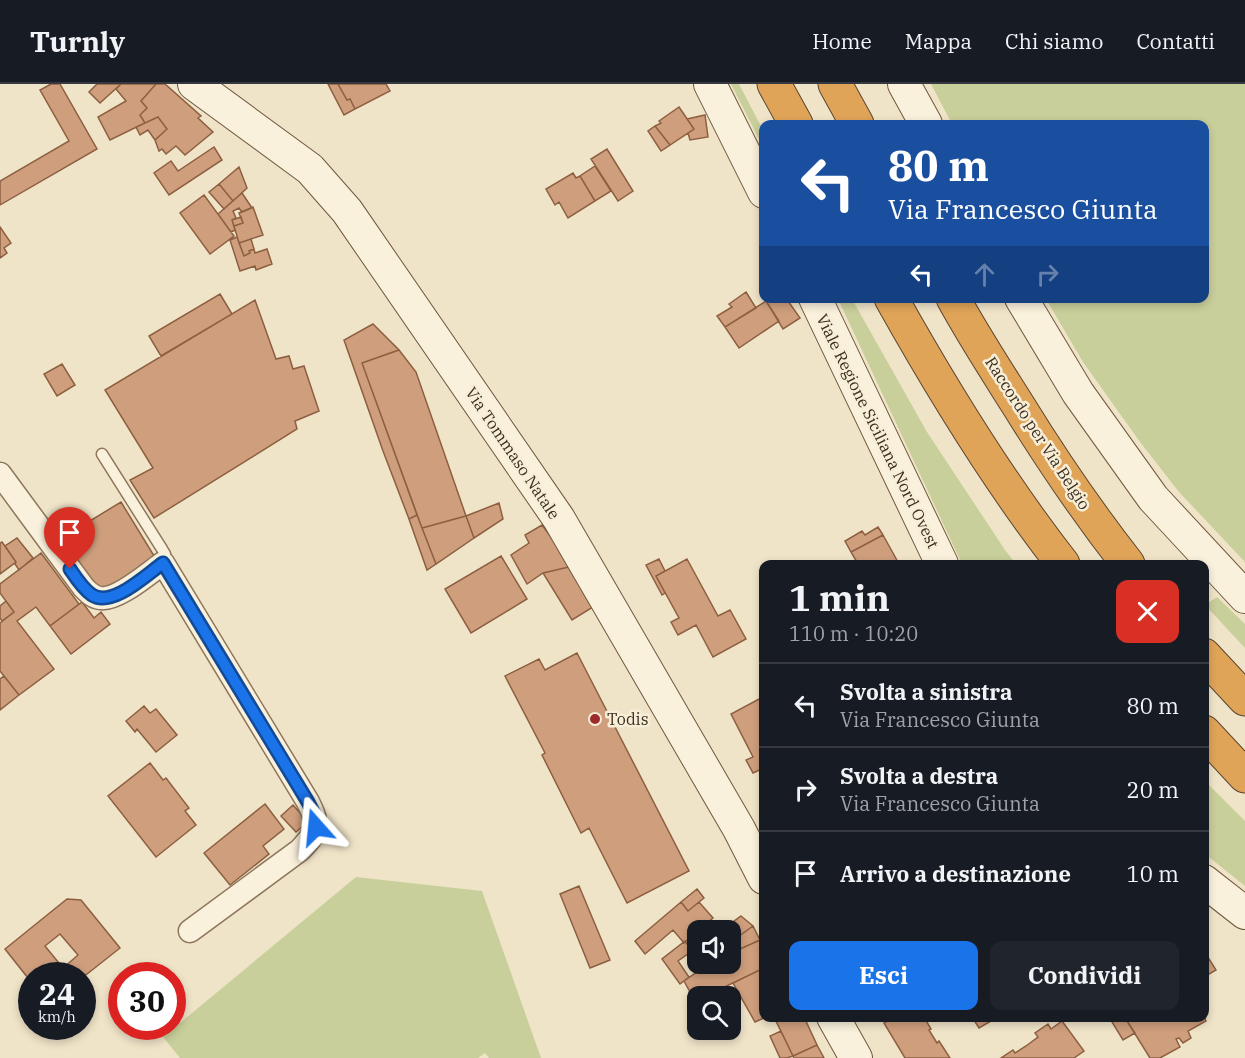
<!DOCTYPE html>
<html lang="it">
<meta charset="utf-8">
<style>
:root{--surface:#171b24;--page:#20242c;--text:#f1f3f6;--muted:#9ea1a6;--line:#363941;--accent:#1a73e8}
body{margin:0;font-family:"IBM Plex Serif",serif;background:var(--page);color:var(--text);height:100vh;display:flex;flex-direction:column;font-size:22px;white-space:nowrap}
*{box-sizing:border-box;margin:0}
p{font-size:20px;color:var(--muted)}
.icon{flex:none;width:33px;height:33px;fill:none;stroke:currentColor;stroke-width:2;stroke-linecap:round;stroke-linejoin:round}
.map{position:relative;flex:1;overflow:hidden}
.panel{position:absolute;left:759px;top:476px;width:450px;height:462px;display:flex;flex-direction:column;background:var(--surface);border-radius:12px;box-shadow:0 3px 9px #0003}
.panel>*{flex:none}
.banner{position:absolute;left:759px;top:36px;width:450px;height:183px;border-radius:12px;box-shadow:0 3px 9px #0003;background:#1a4fa0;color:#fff;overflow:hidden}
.buttons{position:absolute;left:687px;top:836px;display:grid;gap:12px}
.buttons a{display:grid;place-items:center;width:54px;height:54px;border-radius:12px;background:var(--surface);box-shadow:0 3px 9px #0003;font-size:30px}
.speed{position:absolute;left:18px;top:878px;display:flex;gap:12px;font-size:30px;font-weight:700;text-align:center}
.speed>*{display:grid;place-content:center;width:78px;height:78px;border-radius:50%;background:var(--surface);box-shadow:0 3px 9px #0003;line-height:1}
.speed small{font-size:15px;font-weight:400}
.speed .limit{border:9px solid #d22;background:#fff;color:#111}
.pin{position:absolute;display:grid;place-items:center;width:51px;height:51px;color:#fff;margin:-62px -26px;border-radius:50% 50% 50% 0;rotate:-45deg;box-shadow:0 0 6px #0007}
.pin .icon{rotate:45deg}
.me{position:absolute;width:66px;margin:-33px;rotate:342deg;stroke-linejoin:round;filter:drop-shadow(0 0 4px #0008)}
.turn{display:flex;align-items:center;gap:21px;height:126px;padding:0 30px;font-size:27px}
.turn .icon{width:78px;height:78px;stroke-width:2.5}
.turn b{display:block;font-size:42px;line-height:51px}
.lanes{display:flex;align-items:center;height:57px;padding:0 30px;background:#0003;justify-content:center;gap:30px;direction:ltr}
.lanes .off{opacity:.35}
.round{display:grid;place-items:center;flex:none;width:63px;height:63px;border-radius:12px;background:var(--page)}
.head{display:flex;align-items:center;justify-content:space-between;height:102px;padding:0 30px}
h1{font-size:36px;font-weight:700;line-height:45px}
.button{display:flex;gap:12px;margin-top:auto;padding:12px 30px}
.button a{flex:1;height:69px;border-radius:12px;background:var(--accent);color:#fff;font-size:24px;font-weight:700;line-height:69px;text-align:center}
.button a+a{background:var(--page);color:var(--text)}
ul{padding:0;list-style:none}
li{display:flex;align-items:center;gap:18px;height:84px;padding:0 30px;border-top:2px solid var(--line)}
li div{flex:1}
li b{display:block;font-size:22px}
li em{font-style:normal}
header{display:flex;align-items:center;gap:36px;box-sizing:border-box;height:84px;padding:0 30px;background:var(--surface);border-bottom:2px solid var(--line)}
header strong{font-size:28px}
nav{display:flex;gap:33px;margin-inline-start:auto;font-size:21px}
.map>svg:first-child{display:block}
.green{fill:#c9cf9b}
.building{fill:#cf9f7d;stroke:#8d5f41;stroke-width:1.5;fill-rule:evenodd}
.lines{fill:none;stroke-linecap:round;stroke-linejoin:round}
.lane-casing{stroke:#8d765c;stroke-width:13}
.street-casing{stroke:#8d765c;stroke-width:25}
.secondary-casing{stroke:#6f573f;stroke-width:34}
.highway-casing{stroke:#5b4430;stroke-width:35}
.lane{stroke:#faf1dc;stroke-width:10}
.street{stroke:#faf1dc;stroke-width:22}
.secondary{stroke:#faf1dc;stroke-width:32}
.highway{stroke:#e0a458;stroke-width:33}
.route-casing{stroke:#114b97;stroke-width:15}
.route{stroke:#1a73e8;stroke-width:10}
.poi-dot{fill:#9e2a2b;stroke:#f7eed8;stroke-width:2}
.labels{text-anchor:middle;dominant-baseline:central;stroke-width:5;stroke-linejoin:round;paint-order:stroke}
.street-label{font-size:16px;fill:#3d2e20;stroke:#f7eed8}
.poi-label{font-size:16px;fill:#3d2e20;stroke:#f7eed8;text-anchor:start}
</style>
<header>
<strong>Turnly</strong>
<nav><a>Home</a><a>Mappa</a><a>Chi siamo</a><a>Contatti</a></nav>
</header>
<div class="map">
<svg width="1245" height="974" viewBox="0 0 1245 974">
<rect width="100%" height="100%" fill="#f0e4c8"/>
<!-- green -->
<path class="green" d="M731 0H739L763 46V63Z
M931 0H1245V478L1179 408 1140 358 1083 278 1046 215 1204 214V40H952Z
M838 215H852L927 348 1005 466 1016 480H962Z
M1217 513 1245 540V564L1205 521Z
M1204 696 1245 737V802L1205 770Z
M356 793 482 807 541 974H489L485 969 478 974H180L163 953Z"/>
<!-- building -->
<path class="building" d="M51 0H60L97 65 0 121V97L69 57 40 6Z
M97 0H121L100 19 89 8Z
M121 0H156L141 17 147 24 140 31 145 39 110 56 98 33 126 17 116 5Z
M156 0H165L201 32 198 34 213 48 185 71 176 62 166 70 162 65 159 67 155 56 167 45 158 33 145 39 140 31 147 24 141 17Z
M328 0H338L347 16 350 15 355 25 344 31Z
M338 0H386L390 7 355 25 350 15 347 16Z
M679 23 694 45 670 61 655 42 661 39 659 37Z
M705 31 708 53 690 56 688 49 694 45 687 35Z
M158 33 167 45 155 56 148 46 140 51 136 43Z
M655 42 670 61 661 67 648 47Z
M214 63 222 76 169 111 154 89 171 77 178 87Z
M607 65 633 107 618 117 591 75Z
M595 82 611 107 595 117 580 92Z
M239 83 247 104 233 117 219 100Z
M573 89 576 94 580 92 595 117 568 134 559 118 555 121 546 105Z
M219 100 233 117 224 125 209 108Z
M242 109 252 124 242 128 239 124 233 127 236 134 232 136 235 146 231 148 218 130Z
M204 111 234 152 210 170 180 129Z
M253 123 263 151 239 159 234 142 243 139 239 129Z
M241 133 243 139 234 142 232 136Z
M0 143 11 159 4 164 7 169 0 174Z
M237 153 244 172 250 169 249 167 254 165 255 169 267 165 272 180 256 186 255 182 240 187 230 156Z
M251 155 254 165 249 167 250 169 244 172 239 159Z
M746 208 756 224 725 243 717 232 732 223 729 220Z
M220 210 232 230 161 272 149 252Z
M770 214H786L800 234 783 245 766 217Z
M255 216 276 275 289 272 293 285 304 282 319 327 295 337 297 345 154 434 130 396 153 384 105 306Z
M766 217 779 237 739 264 725 243Z
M373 240 399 266 362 279 417 431 409 435 383 367 344 256Z
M399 266 416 288 466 432 422 444 362 279Z
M62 280 75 301 57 312 44 290Z
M121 418 156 475 108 509 83 491 57 457Z
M499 419 503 435 474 454 466 432Z
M417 431 436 480 427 486 409 435Z
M466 432 474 454 436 480 422 444Z
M542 441 557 461 569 483 543 489 527 500 511 471 529 459 525 451Z
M878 443 883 451 851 468 845 457 862 447 865 451Z
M883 451 899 480H858L851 468Z
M17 454 33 474 19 486 15 480 16 478 5 462Z
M2 458 16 478 0 490V459Z
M41 469 79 520 50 542 36 523 17 537 54 585 19 611 0 587V539L14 528 0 509V500Z
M501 472 527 515 471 549 445 505Z
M659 475 665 487 656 492 665 509 662 511 646 481Z
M687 475 718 532 730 526 746 555 713 573 696 541 678 551 671 538 679 534 656 492Z
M569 483 593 523 572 536 543 489Z
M6 517 14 528 2 537 0 534V522Z
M82 518 94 534 101 528 110 540 71 570 50 542Z
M577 569 689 787 627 819 589 744 581 749 542 671 545 669 505 592 539 575 545 586Z
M4 592 19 611 0 626V595Z
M761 614 764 618V684L753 689 746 676 753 673 731 630Z
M144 622 150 629 156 625 177 651 156 668 137 645 135 648 126 637Z
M150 679 163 696 166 694 189 724 185 727 196 741 156 773 108 712Z
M265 720 284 745 263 762 269 770 230 801 204 769Z
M293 721 308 738 296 748 281 732Z
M579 802 610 876 590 884 560 810Z
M697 805 704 814 688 827 681 818Z
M67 815 81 816 120 864 82 894V891H32V899L5 865ZM60 850 78 871 63 884 45 862Z
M681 818 688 827 699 818 713 834 684 859 673 846 645 870 635 857Z
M741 832 753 842 735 855 740 865 760 856 764 865V884L706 912H698V916L695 917 684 897 704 883 701 879H730V846H722Z
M753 842 760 856 740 865 735 855Z
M685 857 692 867 678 877 689 893 680 900 662 875Z
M697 857 698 858V874L689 863Z
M1204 867 1216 886 1204 893Z
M764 884V933H766L755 938 733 899Z
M774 933H804L817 961 793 972Z
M894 933H924L931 945 929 946 937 959 939 957 950 974H905L884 939Z
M972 933H998L979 944Z
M1109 933H1134L1127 937 1135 949 1123 956Z
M1134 933H1204L1206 937 1188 947 1191 954 1183 959 1179 954 1176 955 1180 963 1160 974H1150L1127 937Z
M1062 937 1084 967 1074 974H1001L1013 966 1015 969 1026 962 1038 953 1035 949 1048 940 1051 945Z
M781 947 793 972 787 974H780L770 952Z
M817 961 824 974H794L793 972Z"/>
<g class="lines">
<!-- lane casing -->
<g class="lane-casing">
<path id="lane" d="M102 370 162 465 165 470 163 479"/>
</g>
<!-- street casing -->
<g class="street-casing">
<path id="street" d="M0 390 84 504C89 509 93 513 100 514 117 517 149 489 163 479L308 718C320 742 318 747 300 766L190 847"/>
</g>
<!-- secondary casing -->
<g class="secondary-casing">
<path id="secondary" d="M194 0 310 85 347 127 559 435 739 745 764 794
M710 0 764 108
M904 0 926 40
M815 214 942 480
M1021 214 1078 309 1153 414 1245 513
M1204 797 1245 829
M833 933 856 974"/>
</g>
<!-- highway casing -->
<g class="highway-casing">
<path id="highway" d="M774 0 796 40
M835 0 857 40
M891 214C943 307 998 397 1063 480
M953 214C973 251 996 286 1018 321 1052 376 1088 429 1128 480
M1204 571 1245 615
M1204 648 1245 692"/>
</g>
<!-- lane -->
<use href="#lane" class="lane"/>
<!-- street -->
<use href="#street" class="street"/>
<!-- secondary -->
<use href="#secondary" class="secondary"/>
<!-- highway -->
<use href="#highway" class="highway"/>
</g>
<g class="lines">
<!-- route casing -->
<g class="route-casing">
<path id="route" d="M70 485C76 494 83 505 92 511 112 524 146 491 163 479L308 718 316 734V743"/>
</g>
<!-- route -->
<use href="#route" class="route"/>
</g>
<!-- markers -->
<circle class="poi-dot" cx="595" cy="635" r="6"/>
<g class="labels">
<!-- street labels -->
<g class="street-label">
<text transform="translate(878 347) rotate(64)">Viale Regione Siciliana Nord Ovest</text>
<text transform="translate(1038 349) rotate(57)">Raccordo per Via Belgio</text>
<text transform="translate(513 369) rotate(56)">Via Tommaso Natale</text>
</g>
<!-- poi labels -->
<g class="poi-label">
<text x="607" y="635">Todis</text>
</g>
</g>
</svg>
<div class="buttons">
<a><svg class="icon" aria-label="sound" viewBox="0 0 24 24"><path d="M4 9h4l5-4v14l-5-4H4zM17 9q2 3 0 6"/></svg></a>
<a><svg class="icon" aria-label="search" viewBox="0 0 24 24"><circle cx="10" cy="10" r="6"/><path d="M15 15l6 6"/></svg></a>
</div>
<div class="speed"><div>24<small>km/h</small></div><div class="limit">30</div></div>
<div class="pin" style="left:70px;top:485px;background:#d93025"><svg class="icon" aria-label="arrive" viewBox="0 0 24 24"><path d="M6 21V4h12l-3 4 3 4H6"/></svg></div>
<svg class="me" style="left:316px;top:743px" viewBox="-20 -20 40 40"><path d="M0-17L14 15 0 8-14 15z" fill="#1a73e8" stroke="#fff" stroke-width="4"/></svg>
<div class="banner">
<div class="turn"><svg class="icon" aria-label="left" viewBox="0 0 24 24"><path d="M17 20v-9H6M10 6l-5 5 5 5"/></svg><div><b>80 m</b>Via Francesco Giunta</div></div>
<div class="lanes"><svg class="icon" aria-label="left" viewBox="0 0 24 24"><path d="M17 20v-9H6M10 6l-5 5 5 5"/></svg><svg class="icon off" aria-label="ahead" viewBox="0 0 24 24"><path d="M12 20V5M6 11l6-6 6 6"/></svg><svg class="icon off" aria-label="right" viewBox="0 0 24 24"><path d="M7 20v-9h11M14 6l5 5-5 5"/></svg></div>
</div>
<section class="panel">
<div class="head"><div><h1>1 min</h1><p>110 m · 10:20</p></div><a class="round" style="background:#d93025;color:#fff"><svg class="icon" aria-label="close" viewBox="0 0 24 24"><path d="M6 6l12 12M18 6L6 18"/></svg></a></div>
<ul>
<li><svg class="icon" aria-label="left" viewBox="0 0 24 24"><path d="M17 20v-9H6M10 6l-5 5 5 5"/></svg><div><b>Svolta a sinistra</b><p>Via Francesco Giunta</p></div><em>80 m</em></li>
<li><svg class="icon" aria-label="right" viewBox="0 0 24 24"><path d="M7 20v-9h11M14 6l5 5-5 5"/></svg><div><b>Svolta a destra</b><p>Via Francesco Giunta</p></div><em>20 m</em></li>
<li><svg class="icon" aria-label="arrive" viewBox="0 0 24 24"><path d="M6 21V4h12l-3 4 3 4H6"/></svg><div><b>Arrivo a destinazione</b></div><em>10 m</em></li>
</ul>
<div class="button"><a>Esci</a><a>Condividi</a></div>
</section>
</div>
